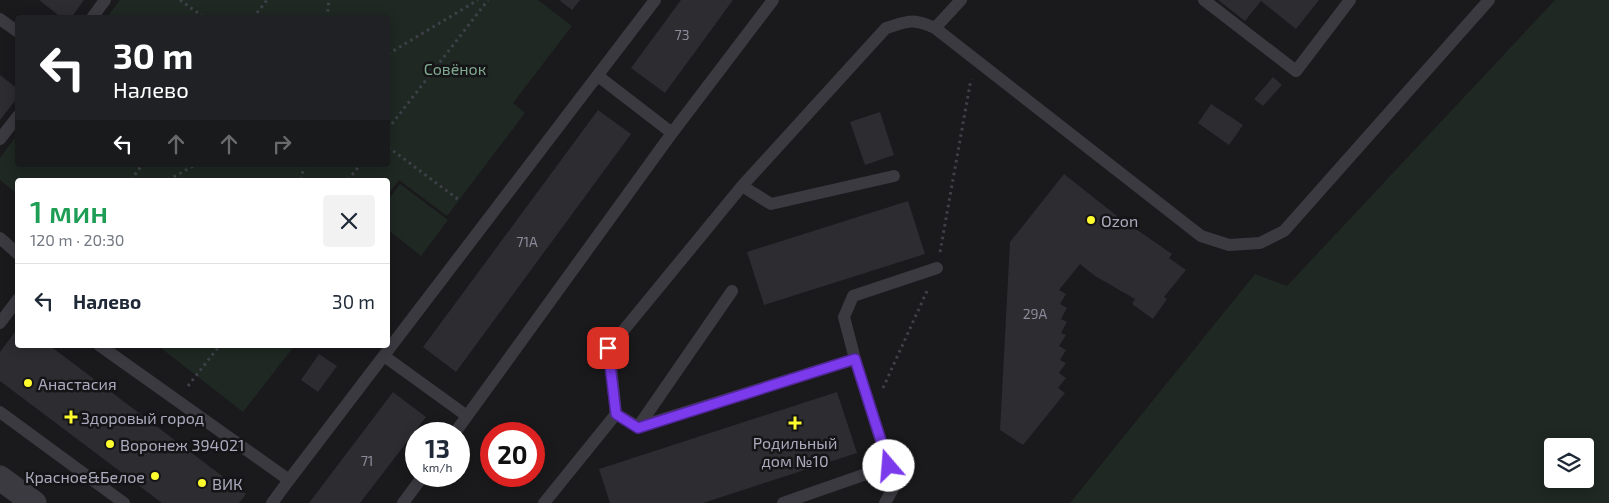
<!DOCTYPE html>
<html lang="ru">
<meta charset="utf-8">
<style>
:root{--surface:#fff;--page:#f2f2f3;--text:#1f2937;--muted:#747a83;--line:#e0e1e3}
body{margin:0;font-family:"Exo 2",sans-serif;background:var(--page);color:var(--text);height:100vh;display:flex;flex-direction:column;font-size:19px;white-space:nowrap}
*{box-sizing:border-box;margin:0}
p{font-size:16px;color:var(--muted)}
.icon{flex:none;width:28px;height:28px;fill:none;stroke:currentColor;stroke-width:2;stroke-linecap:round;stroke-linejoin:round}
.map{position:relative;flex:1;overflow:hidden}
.drawer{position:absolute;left:15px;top:178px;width:375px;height:170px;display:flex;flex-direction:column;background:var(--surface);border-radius:5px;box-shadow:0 2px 12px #0003}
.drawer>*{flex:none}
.guide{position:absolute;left:15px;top:15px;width:375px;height:152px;border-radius:5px;box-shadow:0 2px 12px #0003;background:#202124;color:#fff;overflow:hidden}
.tools{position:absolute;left:1544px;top:438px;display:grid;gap:10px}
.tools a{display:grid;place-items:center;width:50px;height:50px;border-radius:5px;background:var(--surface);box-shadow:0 2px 12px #0003;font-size:25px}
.speed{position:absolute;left:405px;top:422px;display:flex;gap:10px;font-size:25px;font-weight:700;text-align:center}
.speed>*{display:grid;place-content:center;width:65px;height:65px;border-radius:50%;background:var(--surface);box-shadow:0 2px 12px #0003;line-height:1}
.speed small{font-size:12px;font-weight:400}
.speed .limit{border:8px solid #d22;background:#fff;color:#111}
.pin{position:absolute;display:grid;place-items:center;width:42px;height:42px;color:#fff;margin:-21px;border-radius:10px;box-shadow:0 2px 8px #0006}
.me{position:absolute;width:55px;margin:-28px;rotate:342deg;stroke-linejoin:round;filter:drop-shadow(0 0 4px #0008)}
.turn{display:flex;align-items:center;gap:18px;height:105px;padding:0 15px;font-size:22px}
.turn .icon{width:65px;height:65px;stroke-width:2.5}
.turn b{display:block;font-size:35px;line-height:42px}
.lanes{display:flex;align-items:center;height:48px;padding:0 15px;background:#0003;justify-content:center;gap:25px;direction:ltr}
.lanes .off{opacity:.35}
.round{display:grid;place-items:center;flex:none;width:52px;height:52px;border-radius:5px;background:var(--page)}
.head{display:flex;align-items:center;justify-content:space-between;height:85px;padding:0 15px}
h1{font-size:30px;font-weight:600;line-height:38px;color:#1e9e55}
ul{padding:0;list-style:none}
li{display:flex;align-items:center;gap:15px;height:75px;padding:0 15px;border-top:1px solid var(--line)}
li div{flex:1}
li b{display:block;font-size:19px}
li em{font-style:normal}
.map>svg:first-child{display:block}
.green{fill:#1f2823;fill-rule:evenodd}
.building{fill:#2d2c30}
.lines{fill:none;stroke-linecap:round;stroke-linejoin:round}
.path{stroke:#404048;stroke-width:3;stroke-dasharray:2.5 4;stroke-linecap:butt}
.service{stroke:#3b3a41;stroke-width:12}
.minor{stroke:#3b3a41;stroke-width:25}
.route-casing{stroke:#51269a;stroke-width:12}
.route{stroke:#7c3aed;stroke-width:9}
.poi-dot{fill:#fffd2e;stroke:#151417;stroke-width:2}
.labels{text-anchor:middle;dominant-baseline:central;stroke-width:5;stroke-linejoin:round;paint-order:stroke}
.number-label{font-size:14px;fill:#8b8a99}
.park-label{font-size:16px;fill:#80a990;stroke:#151417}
.poi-label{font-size:16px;fill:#ababbd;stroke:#151417;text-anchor:start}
</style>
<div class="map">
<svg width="1609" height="503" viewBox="0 0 1609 503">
<rect width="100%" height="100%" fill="#1a191c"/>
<!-- green -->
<path class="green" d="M120 0H538L572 26 513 103 525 113 447 216 399 180 388 195V180H18L17 194 0 180V158L17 135 18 165H388V18L107 17Z
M1555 0H1609V503H1070L1255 274 1287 286ZM1552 446H1585V479H1552Z
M400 184 448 220 421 256 388 230V200Z
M157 345H295L243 412Z"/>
<!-- building -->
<path class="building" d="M39 0H84L71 18H62Z
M559 0H580L572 10Z
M681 0H733L665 93 631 68Z
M1218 0H1319L1296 29 1261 1 1245 21Z
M0 75 18 89V97L0 120Z
M1273 77 1282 85 1263 106 1254 99Z
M1211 104 1243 125 1229 145 1198 123Z
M598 110 631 134 456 372 423 347Z
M880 112 894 155 865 165 850 122Z
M1064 174 1117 216 1172 254 1169 258 1186 270 1164 297 1167 299 1153 319 1132 304 1135 299 1095 276 1080 264 1059 290 1066 294 1060 304 1067 308 1061 319 1067 322 1061 333 1066 335 1059 346 1066 350 1060 360 1066 363 1059 373 1066 378 1058 388 1065 393 1023 445 1000 430 1010 242Z
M908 201 925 254 764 305 747 252Z
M18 328V345H49L246 494 239 503H162L0 381V352Z
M319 354 337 366 318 392 301 380Z
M393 392 426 417 360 503H309Z
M837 392 857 453 703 503H610L599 469Z"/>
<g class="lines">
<!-- path -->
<path class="path" d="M180 0 205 18
M253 18 267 0
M327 18 329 0
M388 54 478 0
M388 129 488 0
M388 147 459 200
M131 180 142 165
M168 180 195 165
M301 180 304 165
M348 180 360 165
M940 252 971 79
M188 386 220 345
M883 388 927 291"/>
<!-- service -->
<path class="service" d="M1204 0 1296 71 1350 0
M92 18 105 0
M0 19 18 32
M935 28 961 0
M598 76 672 133
M0 139 18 116
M894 176 771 204 742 186 886 28C909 21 912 18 935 28L1201 236 1229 245 1260 243 1284 231 1489 0
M0 238 18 254
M0 323 18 299
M99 345 289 480 272 503
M384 356 467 416
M855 359 895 485 885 503
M0 412 124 503
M616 414 638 427 855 359 844 317 853 296 937 268
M638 427 732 291
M454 434 672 133 773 0
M289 480 655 0
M403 503 423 476
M544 503 616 414 609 348 742 186
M783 503 889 466"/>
<!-- minor -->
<path class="minor" d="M0 478 34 503"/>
</g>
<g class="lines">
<!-- route casing -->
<g class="route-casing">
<path id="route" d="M608 348 616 414 638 428 855 359 889 466"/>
</g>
<!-- route -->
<use href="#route" class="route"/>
</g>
<!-- markers -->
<g class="poi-dot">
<circle cx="1091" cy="220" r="5"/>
<circle cx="28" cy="383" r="5"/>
<path d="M68.5 409.5h5v5h5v5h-5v5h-5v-5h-5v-5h5z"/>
<path d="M792.5 415.5h5v5h5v5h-5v5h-5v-5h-5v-5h5z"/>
<circle cx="110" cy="444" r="5"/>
<circle cx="155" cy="476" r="5"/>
<circle cx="202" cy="483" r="5"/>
</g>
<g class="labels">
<!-- number labels -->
<g class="number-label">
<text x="682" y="34">73</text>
<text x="527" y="241">71А</text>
<text x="1035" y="313">29А</text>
<text x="367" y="460">71</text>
</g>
<!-- park labels -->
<g class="park-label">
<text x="455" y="68">Совёнок</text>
</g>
<!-- poi labels -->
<g class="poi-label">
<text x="1101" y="220">Ozon</text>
<text x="38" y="383">Анастасия</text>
<text x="81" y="417">Здоровый город</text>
<text x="795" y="442" text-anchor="middle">Родильный<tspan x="795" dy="18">дом №10</tspan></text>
<text x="120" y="444">Воронеж 394021</text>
<text x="145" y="476" text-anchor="end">Красное&amp;Белое</text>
<text x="212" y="483">ВИК</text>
</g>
</g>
</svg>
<div class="tools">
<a><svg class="icon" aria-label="layers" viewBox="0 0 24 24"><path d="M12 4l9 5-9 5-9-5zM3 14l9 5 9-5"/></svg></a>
</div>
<div class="speed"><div>13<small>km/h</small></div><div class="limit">20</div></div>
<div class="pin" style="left:608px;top:348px;background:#d93025"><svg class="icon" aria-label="arrive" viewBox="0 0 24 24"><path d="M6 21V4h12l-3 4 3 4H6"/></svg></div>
<svg class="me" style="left:889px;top:466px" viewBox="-20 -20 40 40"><circle r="19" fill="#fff"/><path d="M0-13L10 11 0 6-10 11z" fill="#7c3aed"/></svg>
<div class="guide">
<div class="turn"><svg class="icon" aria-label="left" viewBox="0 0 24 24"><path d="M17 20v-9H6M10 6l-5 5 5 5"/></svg><div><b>30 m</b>Налево</div></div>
<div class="lanes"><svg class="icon" aria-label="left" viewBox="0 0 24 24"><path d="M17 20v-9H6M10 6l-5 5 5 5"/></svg><svg class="icon off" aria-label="ahead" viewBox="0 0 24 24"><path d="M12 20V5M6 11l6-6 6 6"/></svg><svg class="icon off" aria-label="ahead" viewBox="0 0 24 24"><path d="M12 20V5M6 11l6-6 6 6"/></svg><svg class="icon off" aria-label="right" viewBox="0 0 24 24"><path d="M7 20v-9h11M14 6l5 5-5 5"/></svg></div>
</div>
<section class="drawer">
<div class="head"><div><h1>1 мин</h1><p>120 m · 20:30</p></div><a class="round"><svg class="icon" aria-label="close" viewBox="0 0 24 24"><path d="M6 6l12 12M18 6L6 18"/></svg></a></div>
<ul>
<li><svg class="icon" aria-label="left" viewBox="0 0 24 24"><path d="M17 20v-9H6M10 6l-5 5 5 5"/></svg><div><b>Налево</b></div><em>30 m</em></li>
</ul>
</section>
</div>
